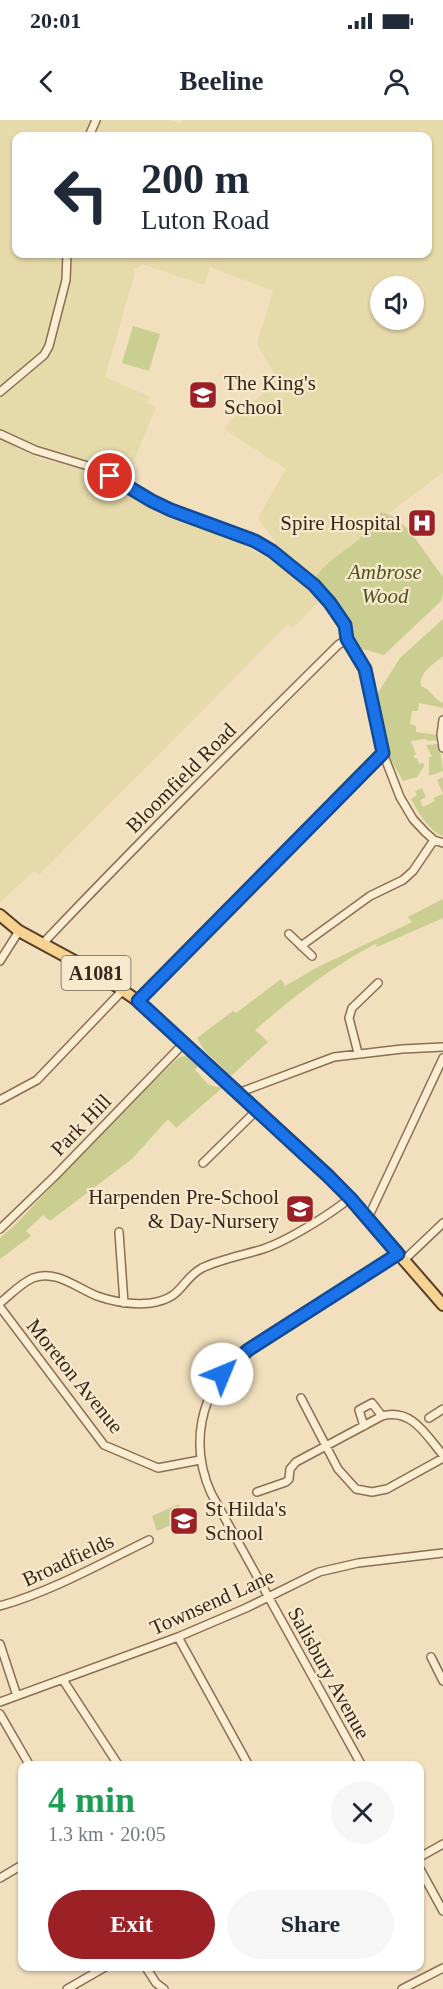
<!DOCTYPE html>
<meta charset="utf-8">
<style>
:root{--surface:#fff;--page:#f6f6f7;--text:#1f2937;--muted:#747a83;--accent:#9c2127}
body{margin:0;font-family:"Times New Roman",serif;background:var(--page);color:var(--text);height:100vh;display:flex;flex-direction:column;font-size:22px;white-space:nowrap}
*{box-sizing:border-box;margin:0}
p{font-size:20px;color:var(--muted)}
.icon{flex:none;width:33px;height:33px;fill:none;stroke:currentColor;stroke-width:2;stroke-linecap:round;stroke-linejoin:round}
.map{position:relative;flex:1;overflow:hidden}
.sheet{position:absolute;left:18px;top:1641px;width:406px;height:210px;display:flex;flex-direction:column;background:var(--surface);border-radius:12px;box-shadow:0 2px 4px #0004}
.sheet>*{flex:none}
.guide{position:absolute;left:12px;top:12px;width:420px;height:126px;border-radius:12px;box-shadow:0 2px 4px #0004;background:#fff;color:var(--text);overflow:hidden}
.buttons{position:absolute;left:370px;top:156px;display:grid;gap:12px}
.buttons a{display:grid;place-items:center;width:54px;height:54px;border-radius:50%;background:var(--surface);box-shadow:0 2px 4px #0004;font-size:30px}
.pin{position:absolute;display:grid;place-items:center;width:51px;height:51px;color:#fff;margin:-26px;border:3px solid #fff;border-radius:50%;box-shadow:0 2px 6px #0007}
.me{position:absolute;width:66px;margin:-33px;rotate:45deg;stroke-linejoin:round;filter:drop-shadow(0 0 4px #0008)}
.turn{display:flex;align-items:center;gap:21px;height:126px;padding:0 30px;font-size:27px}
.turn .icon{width:78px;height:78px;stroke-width:2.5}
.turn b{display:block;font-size:42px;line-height:51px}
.round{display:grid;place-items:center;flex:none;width:63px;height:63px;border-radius:32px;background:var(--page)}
.headline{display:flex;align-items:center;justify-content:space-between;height:102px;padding:0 30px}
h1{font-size:36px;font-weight:700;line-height:45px;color:#1e9e55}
.cta{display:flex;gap:12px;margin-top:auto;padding:12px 30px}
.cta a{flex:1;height:69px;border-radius:36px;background:var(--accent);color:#fff;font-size:24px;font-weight:700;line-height:69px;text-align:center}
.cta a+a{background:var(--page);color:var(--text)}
.status{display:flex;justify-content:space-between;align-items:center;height:42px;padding:0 30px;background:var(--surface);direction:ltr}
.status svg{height:16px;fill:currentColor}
header{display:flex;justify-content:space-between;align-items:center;height:78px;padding:0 30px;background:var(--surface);font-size:27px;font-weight:700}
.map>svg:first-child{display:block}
.farmland{fill:#e7daaa;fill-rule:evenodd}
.green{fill:#cacf91}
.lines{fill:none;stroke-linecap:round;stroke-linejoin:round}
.minor-casing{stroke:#8a6f55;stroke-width:10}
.primary-casing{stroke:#573d2a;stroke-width:14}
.minor{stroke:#fbedd1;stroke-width:7}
.primary{stroke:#f7d391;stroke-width:10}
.route-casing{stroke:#114b97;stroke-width:15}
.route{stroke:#1a73e8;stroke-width:10}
.labels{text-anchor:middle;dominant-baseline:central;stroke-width:4.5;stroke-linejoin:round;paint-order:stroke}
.shield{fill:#f8e9cd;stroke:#726250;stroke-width:1.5}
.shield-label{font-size:20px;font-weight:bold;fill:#38281b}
.poi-label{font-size:21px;fill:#38281b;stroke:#f8e9cd;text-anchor:start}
.park-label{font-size:21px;font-style:italic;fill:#4a5620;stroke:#f8e9cd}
.street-label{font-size:21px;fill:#38281b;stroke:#f8e9cd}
</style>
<div class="status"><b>20:01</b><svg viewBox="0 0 49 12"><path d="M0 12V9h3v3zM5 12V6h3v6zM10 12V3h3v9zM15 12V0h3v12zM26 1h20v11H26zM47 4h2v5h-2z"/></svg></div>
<header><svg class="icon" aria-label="back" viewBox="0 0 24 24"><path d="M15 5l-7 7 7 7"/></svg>Beeline<svg class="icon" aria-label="person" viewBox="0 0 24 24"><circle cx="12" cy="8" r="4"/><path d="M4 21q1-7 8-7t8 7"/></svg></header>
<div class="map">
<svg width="443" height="1869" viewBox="0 0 443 1869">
<rect width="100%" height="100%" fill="#f1dfbd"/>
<!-- farmland -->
<path class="farmland" d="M0 0H94L88 16H16V134H65V153L48 225 42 234 0 269Z
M97 0H171L181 4 182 0H443V352L388 394 382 393 376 398 362 416 331 441 314 461 286 437 258 398 286 349 224 309 231 300 268 269 275 255 257 224 273 171 210 147 204 165 142 144 138 149 134 148 133 151 135 152 105 257 150 277 147 283 156 287 127 357 109 346 34 324 0 309V276L44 238 50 236 54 224 52 221 69 134H428V16H91ZM381 166H414V200H381Z
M0 319 37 338 95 352 155 389 182 402 231 419 266 437 305 465 320 480 293 508 288 504 39 755 34 751 0 782Z"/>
<!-- green -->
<path class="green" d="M133 206 160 214 149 251 122 243Z
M382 392 393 396 409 410 443 457V473L441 481 384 535 359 528 345 497 314 461C323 442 345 432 360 418 368 410 373 400 382 392Z
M443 499V536C434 544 418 553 421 566 431 569 433 579 443 583V588L419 583 418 591H412L410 604 416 606V612L438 615 439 620 429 621 425 619 411 621 416 634 414 635V638H417L419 644 424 643V646L417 657 403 661 388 635 380 605 376 576 400 538Z
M439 624 443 651 429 656V637H432L426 625Z
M443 657V716C429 711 418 692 411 679L417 675 415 671 422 668 426 677 420 680 423 687 435 681 433 678 443 674 437 660Z
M443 779V798L377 827 375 824C331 847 292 878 255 910L268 922 231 956 204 930 197 918 233 891 236 893 281 859 285 866 320 846 412 802 408 797Z
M188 935 198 946 195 950 209 965 222 968 176 1008 168 999 132 1039 50 1101 43 1095 26 1111 31 1116 0 1139V1118L18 1102 124 990 178 938Z
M179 1384 185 1399 157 1411 152 1396Z"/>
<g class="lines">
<!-- minor casing -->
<g class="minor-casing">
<path id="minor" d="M89 16 96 0
M0 272 44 235 49 226 66 160 67 134
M0 314 35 330 98 349 152 381 191 398 255 421 272 431 310 460 330 483 345 505 347 519 365 549 368 557 373 592 383 633 400 677 413 699 425 712 434 720 443 723
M443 600 441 615 443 628
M289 814 312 836
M43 825 47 819C142 719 240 622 338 525L347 519
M301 826 370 776 403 760 413 751 434 720
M0 841 19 811
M138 881 383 633
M358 933 349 898 352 888 378 863
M238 973 334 937 402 929 443 927
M0 980 37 960 123 870
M203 1043 257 990
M368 1098 443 938
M0 1109 55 1056 184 923
M119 1112 124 1183
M403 1141 443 1103
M0 1183C10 1175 21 1163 33 1158 55 1149 77 1168 97 1176 114 1182 133 1185 151 1183 184 1178 180 1160 202 1148 221 1139 244 1135 263 1129 287 1121 331 1094 350 1078
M0 1187 104 1325 158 1348 200 1340
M301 1278 338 1349 356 1369 372 1372 387 1369 443 1338
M429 1298 443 1289
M364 1306 359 1290 372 1283 382 1296
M257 1372 286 1362 289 1359 290 1349 296 1342 382 1296C412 1288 426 1315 443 1335
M0 1486C52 1471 100 1444 149 1420
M178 1517 249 1646
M0 1524 17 1576
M431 1537 443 1561
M63 1560 119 1646
M0 1582 178 1517 246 1488 319 1452 358 1443 443 1433
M0 1594 30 1646
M362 1646 211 1373C190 1326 199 1273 238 1238L398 1134
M420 1737 443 1724
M420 1749 443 1791
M0 1758 22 1745
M145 1846 156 1863 164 1869
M67 1869 107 1846
M402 1869 443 1848"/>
</g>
<!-- primary casing -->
<g class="primary-casing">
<path id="primary" d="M0 795 19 811 102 856 138 881 329 1056 350 1078 443 1185"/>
</g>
<!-- minor -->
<use href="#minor" class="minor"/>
<!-- primary -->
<use href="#primary" class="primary"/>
</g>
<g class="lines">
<!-- route casing -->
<g class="route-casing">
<path id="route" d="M110 356 152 381 171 390 255 421 272 431 314 465 330 483 345 505 347 519 365 549 383 633 138 881 328 1056 350 1078 398 1134 248 1230 230 1245 222 1254"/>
</g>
<!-- route -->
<use href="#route" class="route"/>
</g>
<!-- icons -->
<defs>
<g id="school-square" transform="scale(1.5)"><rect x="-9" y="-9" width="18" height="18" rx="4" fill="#9c2127" stroke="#f8e9cd"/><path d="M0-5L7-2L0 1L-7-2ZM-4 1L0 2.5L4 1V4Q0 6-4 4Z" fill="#fff"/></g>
<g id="hospital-square" transform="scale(1.5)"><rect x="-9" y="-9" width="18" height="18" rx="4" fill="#9c2127" stroke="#f8e9cd"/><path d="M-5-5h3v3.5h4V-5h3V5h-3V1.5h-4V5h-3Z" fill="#fff"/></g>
</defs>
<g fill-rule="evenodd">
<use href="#school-square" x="203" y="275"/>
<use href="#hospital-square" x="422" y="403"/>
<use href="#school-square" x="300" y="1089"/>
<use href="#school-square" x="184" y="1401"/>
</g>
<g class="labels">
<!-- shield labels -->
<rect class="shield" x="61.5" y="836" width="69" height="34" rx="4.5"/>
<g class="shield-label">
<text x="96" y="853">A1081</text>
</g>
<!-- poi labels -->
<g class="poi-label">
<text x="224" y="263">The King's<tspan x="224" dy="24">School</tspan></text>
<text x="401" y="403" text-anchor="end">Spire Hospital</text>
<text x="279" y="1077" text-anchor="end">Harpenden Pre-School<tspan x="279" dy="24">&amp; Day-Nursery</tspan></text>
<text x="205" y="1389">St Hilda's<tspan x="205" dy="24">School</tspan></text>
</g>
<!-- park labels -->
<g class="park-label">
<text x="385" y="452">Ambrose<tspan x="385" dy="24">Wood</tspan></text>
</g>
<!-- street labels -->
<g class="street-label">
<text transform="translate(181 658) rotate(-45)">Bloomfield Road</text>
<text transform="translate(81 1005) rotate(-46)">Park Hill</text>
<text transform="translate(75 1256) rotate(51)">Moreton Avenue</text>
<text transform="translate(68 1440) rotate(-25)">Broadfields</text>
<text transform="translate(212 1482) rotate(-24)">Townsend Lane</text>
<text transform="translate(329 1553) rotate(61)">Salisbury Avenue</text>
</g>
</g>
</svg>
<div class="buttons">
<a><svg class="icon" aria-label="sound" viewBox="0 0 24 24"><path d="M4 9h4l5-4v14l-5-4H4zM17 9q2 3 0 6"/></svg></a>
</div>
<div class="pin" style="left:110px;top:356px;background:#d93025"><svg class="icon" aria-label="arrive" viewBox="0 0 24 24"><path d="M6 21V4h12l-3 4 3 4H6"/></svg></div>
<svg class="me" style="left:222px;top:1254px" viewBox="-20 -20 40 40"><circle r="19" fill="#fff"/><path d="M0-13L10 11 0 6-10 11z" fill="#1a73e8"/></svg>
<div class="guide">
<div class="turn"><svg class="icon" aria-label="left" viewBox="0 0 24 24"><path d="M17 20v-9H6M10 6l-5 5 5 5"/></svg><div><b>200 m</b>Luton Road</div></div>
</div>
<section class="sheet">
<div class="headline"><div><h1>4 min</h1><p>1.3 km · 20:05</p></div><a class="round"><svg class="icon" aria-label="close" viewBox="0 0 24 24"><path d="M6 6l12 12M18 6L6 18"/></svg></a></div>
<div class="cta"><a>Exit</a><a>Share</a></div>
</section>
</div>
